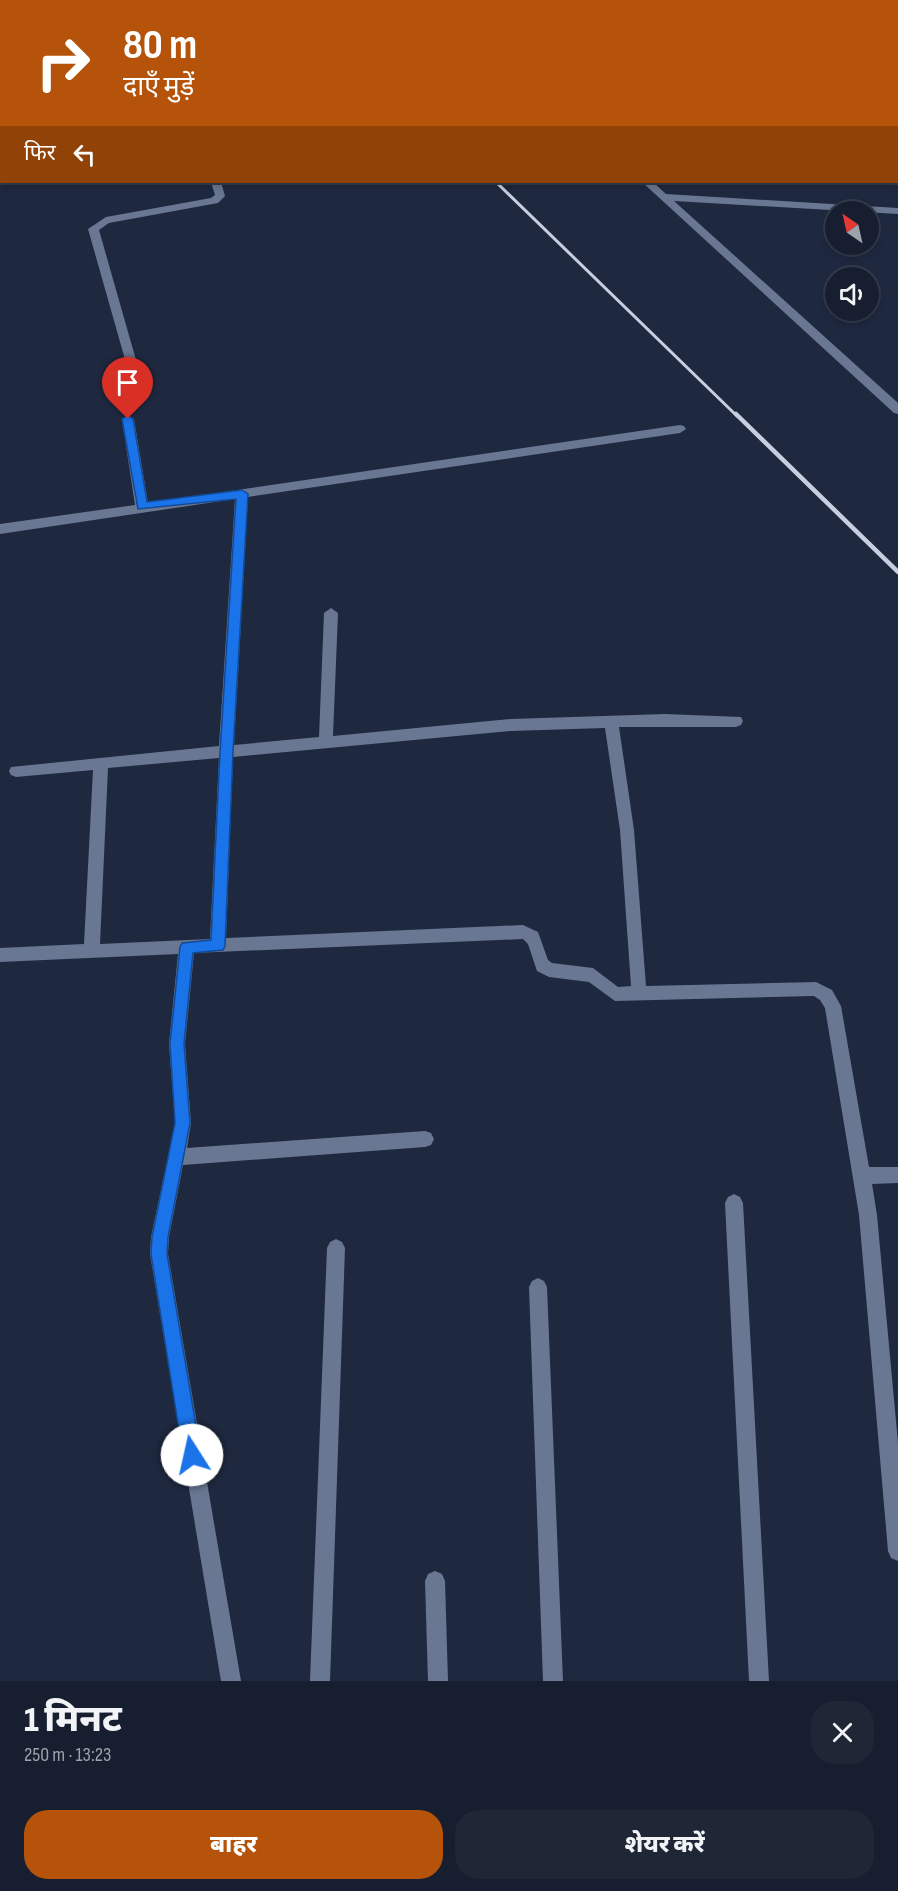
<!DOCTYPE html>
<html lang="hi">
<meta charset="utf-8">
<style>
:root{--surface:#161e2f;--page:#1f2737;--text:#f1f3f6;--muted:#9ea2aa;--line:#353c4b;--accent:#b45309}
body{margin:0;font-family:"Sofia Sans Condensed","Noto Sans Devanagari",sans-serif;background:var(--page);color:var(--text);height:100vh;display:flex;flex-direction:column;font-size:22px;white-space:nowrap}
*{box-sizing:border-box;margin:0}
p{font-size:20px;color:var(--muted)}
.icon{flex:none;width:33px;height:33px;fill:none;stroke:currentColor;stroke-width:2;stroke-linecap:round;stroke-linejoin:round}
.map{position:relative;height:1681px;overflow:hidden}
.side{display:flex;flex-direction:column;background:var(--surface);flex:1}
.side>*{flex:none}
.banner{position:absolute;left:0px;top:0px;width:898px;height:183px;box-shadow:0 3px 9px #0003,0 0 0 2px var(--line);background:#b45309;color:#fff;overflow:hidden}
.needle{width:39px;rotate:326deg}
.buttons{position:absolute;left:825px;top:201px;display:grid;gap:12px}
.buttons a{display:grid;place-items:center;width:54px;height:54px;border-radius:50%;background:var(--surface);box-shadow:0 3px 9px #0003,0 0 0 2px var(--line);font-size:30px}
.pin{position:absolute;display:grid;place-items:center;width:51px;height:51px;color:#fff;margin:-62px -26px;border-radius:50% 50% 50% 0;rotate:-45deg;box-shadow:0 0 6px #0007}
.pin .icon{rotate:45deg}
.me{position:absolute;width:66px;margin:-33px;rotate:350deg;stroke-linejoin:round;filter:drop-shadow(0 0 4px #0008)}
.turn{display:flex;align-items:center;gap:21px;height:126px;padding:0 24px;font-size:27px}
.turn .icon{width:78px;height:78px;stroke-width:2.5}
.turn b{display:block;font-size:42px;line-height:51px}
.then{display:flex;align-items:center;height:57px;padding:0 24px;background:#0003;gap:12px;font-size:22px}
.round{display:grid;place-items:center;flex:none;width:63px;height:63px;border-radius:24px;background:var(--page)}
.head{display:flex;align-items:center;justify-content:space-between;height:102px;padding:0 24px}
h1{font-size:36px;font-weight:800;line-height:45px}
.button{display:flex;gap:12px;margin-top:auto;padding:12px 24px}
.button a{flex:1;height:69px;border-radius:24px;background:var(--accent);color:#fff;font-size:24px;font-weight:800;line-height:69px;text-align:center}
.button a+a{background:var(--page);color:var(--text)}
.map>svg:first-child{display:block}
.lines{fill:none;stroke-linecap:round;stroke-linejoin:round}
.lane{fill:#6a7792;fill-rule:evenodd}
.street{fill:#6a7792;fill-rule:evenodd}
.rail-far1{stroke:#c7cede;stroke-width:3}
.rail{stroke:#c7cede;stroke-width:4.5}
.route{fill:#1a73e8;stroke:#114b97;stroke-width:1.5}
</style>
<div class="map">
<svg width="898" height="1681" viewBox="0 0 898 1681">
<rect width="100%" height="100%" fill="#1e283f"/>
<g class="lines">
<!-- lane -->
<path class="lane" d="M435 1571 442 1574 445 1581 448 1681H428L425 1581 428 1574Z"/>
<!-- street -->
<path class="street" d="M27 0H37L38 2H28Z
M204 0H219L203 2Z
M440 0H450L451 2H441Z
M0 46H2V52H0Z
M897 76H898V82H897Z
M897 137H898V146H897Z
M211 182H221L225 196 218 203 109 223 99 230 140 374 138 377H130L88 229 106 217 211 198 215 195Z
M642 182H653L666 194 898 208V214L674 201 898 403V414L894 413Z
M128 415 134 419 148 503 680 425 684 426 686 429 680 433 248 497 234 745 319 737 324 613 331 608 338 613 333 736 511 719 665 714 741 717 743 721 741 725 736 727H619L634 830 646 986 816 982 832 990 841 1006 869 1167H898V1183L872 1184 877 1215 898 1443V1561L891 1558 888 1551 859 1215 825 1008 820 1000 814 996 615 1001 589 982 549 977 537 971 528 944 523 939 194 953 185 1044 191 1123 187 1148 425 1131 431 1133 434 1139 431 1145 425 1147 183 1165 169 1237 168 1254 241 1681H221L150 1254 151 1237 175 1123 169 1044 178 954 0 962V948L84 944 93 770 16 777 11 775 9 771 11 767 219 746 235 499 0 534V524L135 505 122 419ZM605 728 620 830 631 986 618 987 593 968 552 963 548 960 538 932 523 925 226 938 233 757 511 731ZM219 758 210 939 100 944 108 768Z
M734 1194 740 1197 743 1203 769 1681H749L725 1203 728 1197Z
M336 1239 342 1242 345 1248 330 1681H310L327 1248 330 1242Z
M538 1278 544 1281 547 1287 563 1681H543L529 1287 532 1281Z"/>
<!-- rail-far1 -->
<path class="rail-far1" d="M309 0 311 2
M496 182 737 416"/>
<!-- rail -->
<path class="rail" d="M736 414 898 572"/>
</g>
<!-- route -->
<path class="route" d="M128 415 133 419 147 502 242 490 248 494 233 752 225 946 223 950 193 953 184 1044 190 1123 168 1237 167 1254 201 1455 198 1461 192 1464 186 1461 183 1455 151 1254 152 1237 175 1123 170 1044 180 947 182 943 211 940 220 752 236 499 138 509 122 419Z"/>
</svg>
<div class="buttons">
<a><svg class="needle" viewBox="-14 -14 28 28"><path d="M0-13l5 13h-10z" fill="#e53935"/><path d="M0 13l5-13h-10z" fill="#9ea2aa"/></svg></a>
<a><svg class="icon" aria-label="sound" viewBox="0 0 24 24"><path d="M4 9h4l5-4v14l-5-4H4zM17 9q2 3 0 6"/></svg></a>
</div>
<div class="pin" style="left:128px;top:419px;background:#d93025"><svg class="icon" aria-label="arrive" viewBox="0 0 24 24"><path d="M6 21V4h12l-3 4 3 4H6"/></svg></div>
<svg class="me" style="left:192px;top:1455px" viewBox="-20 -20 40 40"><circle r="19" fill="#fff"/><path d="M0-13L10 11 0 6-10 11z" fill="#1a73e8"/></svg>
<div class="banner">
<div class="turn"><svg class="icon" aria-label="right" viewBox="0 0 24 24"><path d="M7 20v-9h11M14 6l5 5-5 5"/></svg><div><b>80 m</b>दाएँ मुड़ें</div></div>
<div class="then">फिर<svg class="icon" aria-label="left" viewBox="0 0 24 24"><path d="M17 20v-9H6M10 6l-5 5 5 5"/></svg></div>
</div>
</div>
<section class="side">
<div class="head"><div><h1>1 मिनट</h1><p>250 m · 13:23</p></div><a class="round"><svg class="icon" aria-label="close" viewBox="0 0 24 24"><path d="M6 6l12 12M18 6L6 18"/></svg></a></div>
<div class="button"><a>बाहर</a><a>शेयर करें</a></div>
</section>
